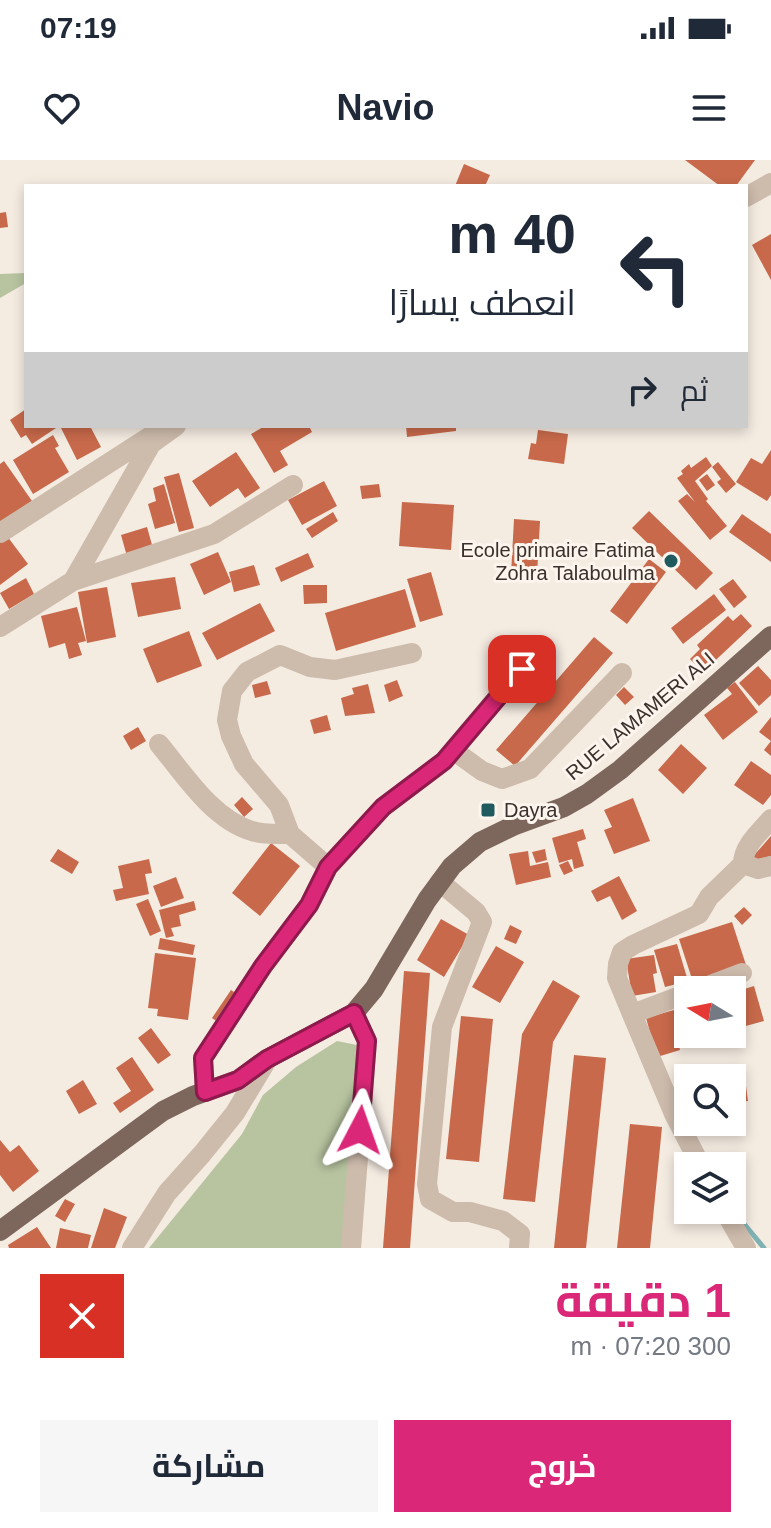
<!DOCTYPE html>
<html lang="ar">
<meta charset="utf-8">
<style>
:root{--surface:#fff;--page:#f6f6f7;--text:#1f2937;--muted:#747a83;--accent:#db2777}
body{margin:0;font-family:Helvetica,Cairo,sans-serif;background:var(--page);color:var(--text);direction:rtl;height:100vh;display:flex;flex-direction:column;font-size:30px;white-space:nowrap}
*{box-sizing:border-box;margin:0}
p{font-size:26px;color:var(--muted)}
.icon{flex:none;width:44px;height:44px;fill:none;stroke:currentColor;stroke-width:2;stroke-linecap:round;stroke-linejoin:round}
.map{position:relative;height:1088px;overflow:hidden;direction:ltr}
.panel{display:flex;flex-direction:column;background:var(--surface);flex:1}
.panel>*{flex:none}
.guide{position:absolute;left:24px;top:24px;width:724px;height:244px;border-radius:0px;box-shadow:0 4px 12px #0003;direction:rtl;background:#fff;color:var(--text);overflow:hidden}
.needle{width:52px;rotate:280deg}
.controls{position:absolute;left:674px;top:816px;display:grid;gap:16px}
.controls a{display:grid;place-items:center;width:72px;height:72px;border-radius:0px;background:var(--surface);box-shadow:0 4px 12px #0003;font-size:40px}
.pin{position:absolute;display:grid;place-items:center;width:68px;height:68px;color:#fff;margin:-34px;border-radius:16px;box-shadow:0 4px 12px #0006}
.me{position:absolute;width:88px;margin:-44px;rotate:4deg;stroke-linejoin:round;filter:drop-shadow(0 0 6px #0008)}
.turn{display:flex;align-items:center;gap:28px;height:168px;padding:0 40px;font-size:36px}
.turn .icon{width:104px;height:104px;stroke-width:2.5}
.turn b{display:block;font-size:56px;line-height:68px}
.then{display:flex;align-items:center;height:76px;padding:0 40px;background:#0003;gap:16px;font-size:30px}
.round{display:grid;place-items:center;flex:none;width:84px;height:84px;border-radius:0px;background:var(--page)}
.overview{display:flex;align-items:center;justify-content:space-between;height:136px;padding:0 40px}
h1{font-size:48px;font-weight:700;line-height:60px;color:var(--accent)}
.cta{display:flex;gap:16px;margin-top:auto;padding:16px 40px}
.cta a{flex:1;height:92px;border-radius:0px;background:var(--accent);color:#fff;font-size:32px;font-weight:700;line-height:92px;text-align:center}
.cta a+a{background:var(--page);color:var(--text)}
.status{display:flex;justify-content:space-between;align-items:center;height:56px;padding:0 40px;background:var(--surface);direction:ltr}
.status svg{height:22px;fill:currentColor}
header{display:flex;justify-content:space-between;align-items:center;height:104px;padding:0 40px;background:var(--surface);font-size:36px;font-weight:700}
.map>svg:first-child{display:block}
.green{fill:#b8c4a0}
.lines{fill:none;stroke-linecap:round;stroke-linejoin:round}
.stream{stroke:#7fb0b2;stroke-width:5}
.building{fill:#c8694b}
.minor{stroke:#cdbbac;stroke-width:20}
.major{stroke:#7d675c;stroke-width:20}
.route-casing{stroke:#8e194d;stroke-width:20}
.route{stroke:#db2777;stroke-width:14}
.poi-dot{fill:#1f5a5e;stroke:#fbf5ee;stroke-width:3}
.labels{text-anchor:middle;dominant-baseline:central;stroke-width:6;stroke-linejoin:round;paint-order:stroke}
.poi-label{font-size:20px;fill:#3b302b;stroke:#fbf5ee;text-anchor:end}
.street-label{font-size:20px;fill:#3b302b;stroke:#fbf5ee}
</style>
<div class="status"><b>07:19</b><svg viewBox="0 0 49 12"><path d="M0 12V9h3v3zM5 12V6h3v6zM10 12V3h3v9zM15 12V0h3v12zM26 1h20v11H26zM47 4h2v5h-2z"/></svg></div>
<header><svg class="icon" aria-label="menu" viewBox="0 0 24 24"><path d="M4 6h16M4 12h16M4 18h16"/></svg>Navio<svg class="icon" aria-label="heart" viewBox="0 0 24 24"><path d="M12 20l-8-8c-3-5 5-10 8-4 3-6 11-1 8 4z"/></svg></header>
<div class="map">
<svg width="771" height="1088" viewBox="0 0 771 1088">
<rect width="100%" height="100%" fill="#f4ebe1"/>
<!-- green -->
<path class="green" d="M26 113V123L0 138V114Z
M337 881 357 885 347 1088H149L242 974 263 935 296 907Z"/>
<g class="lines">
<!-- stream -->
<path class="stream" d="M740 1059 764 1088"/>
</g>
<!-- building -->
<path class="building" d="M685 0H755L736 26H720Z
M464 4 490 15 485 26H455Z
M6 52 8 67 0 68V53Z
M771 74V120L752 85Z
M26 249V266H59L32 284 26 275 21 278 10 260Z
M60 266H90L101 287 77 300Z
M265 266H309L312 272 280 291 288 305 274 313 251 274Z
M406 266H456V271L407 277Z
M538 270 568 274 564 304 528 299 531 283 536 284Z
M53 275 59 286 55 288 69 312 33 334 13 300Z
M771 290V335L767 341 736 322 751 298 762 304Z
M236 292 260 328 245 338 238 328 210 347 192 321Z
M706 297 712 306 695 321 708 339 706 341 727 366 710 380 678 341 687 334 695 342 677 318 683 314 681 311 689 304 691 308Z
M4 301 32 341 0 363V304Z
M718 302 736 324 726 333 717 322 721 319 712 307Z
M179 313 194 368 179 372 164 317Z
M707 314 715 325 707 331 699 320Z
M324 321 337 346 302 365 288 340Z
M164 324 175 363 155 369 148 344 156 341 153 328Z
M379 324 381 337 362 339 360 326Z
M402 342 454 345 451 390 399 386Z
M649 351 713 413 696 430 632 368Z
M333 352 338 361 312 378 306 369Z
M742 354 771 374V402L729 372Z
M514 359 540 361 537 416 511 415Z
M147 367 154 392 128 400 121 375Z
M7 376 28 404 0 425V382Z
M218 392 231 422 204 435 190 404Z
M308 393 314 407 281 422 275 408Z
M649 399 666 412 627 464 610 451Z
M254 405 260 425 234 432 229 412Z
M431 412 443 455 420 462 407 419Z
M175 417 181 449 138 457 131 423Z
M26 418 34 434 9 449 0 433Z
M733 419 747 437 734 448 719 429Z
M303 425H327V443L304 444Z
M107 427 116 477 87 483 78 432Z
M405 429 416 467 336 491 325 453Z
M714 434 726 450 683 484 671 468Z
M260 443 275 471 217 500 202 473Z
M77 447 86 481 78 483 82 495 69 499 65 483 49 488 41 456Z
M741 454 752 466 703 512 690 499 700 489 697 485 728 456 733 461Z
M189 471 202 506 157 523 143 489Z
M594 477 613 493 515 606 496 590Z
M758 506 771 520V535L759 546 739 523Z
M397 520 403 536 389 542 384 525Z
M267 521 271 534 255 538 252 525Z
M735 522 758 552 723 580 704 555 732 534 727 528Z
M368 524 375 553 345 556 341 538 354 534 352 528Z
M624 527 634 537 625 545 616 535Z
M327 555 331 570 314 574 310 560Z
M771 557V596L764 590 771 581 759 572Z
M138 567 146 581 131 590 123 576Z
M681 584 707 608 683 634 658 610Z
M751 601 771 615V635L763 645 734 625Z
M242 637 253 649 244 657 234 645Z
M633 638 650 681 614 694 604 670 612 667 604 650Z
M583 669 586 679 577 682 584 706 574 709 572 699 559 703 552 678Z
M771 676V696L748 702Z
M271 683 300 706 260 756 232 733Z
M58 689 79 702 72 714 50 701Z
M545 689 547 700 536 703 532 692Z
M528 691 530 706 548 702 551 717 516 725 509 694Z
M149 699 152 713 145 714 149 734 116 741 113 730 123 728 118 706Z
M568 701 573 711 564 715 559 705Z
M619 716 637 751 622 760 610 736 597 742 591 731Z
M176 717 184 738 161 747 153 726Z
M148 739 161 771 150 776 136 744Z
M194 741 196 750 179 755 181 766 171 768 174 776 166 778 159 750Z
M744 747 752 755 742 765 734 756Z
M441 759 469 775 444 817 417 800Z
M732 762 746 805 693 822 679 779Z
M510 765 522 771 516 784 504 779Z
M160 778 195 785 193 795 158 789Z
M677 784 688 821 665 827 654 790Z
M496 786 524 802 500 843 472 827Z
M155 793 196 798 188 860 157 856 158 849 148 848Z
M654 795 657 813 653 814 656 832 632 836 626 799Z
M404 811 430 813 410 1088H383Z
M553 820 580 836 553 882 535 1042 503 1039 522 874Z
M754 826 764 861 742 867 738 853 732 855V833Z
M231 830 249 842 229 870 212 858Z
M688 846V870L676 874 680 890 657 897 646 858Z
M461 856 493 859 479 1002 446 999Z
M151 868 171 895 158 904 138 878Z
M688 874H724V875L690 885Z
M574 895 606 898 586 1088H554Z
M132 897 154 930 120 953 113 943 131 931 116 908Z
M743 904 748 941 732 943V918H723L721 907Z
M718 911 719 918H692V917Z
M83 920 97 944 79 954 66 931Z
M630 964 662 967 650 1088H617Z
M0 980 10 992 19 985 39 1011 13 1032 0 1015Z
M65 1039 75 1044 65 1062 55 1056Z
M104 1048 127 1057 115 1088H91Z
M37 1067 51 1088H9L8 1085Z
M60 1068 91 1075 88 1088H56Z"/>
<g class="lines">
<!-- minor -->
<path class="minor" d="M746 37 771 23
M176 266 151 284 73 421 214 374 293 325
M0 373 157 272
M0 467 73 421
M159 584C184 614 212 659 252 671 263 675 278 674 290 674
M453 590 482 611 502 619 530 609 622 513
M771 659C760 672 743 686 743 704L758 709 771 706
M328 707 290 674 279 645 244 604 231 576 227 560 232 531 247 512 280 495 310 507 335 510 412 493
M440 722 476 752 482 762 442 867 427 1024 430 1039 453 1052H470L503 1061 520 1074 519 1088
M697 830 742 813
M632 854 688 833
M205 932 203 898 263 806 309 745 328 707 383 647 444 601 539 488
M701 1006 675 956 632 854 617 818 618 804 622 792 633 785 699 754 709 737 743 704
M724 1050 746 1088
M132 1088 167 1033 202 994 235 953 267 900
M351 1088 367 881 354 853"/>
<!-- major -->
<path class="major" d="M0 1071 163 951 193 936 238 920 267 899 354 853 374 829 427 740 452 706 480 682 515 665 564 647 587 634 620 610 771 476"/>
</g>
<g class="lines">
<!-- route casing -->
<g class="route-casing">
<path id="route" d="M360 970 367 881 354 853 267 899 238 920 205 932 203 898 263 806 309 745 328 707 383 647 444 601 522 509"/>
</g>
<!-- route -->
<use href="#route" class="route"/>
</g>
<!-- markers -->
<g class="poi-dot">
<circle cx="671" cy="401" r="8"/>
<rect x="480" y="642" width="16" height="16" rx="4"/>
</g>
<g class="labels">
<!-- poi labels -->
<g class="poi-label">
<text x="655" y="390">Ecole primaire Fatima<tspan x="655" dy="23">Zohra Talaboulma</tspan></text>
<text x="504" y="650" text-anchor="start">Dayra</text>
</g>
<!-- street labels -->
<g class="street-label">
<text transform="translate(640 556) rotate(-40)">RUE LAMAMERI ALI</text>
</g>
</g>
</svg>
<div class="controls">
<a><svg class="needle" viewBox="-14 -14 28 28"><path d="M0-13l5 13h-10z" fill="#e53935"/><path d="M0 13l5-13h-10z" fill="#747a83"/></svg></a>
<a><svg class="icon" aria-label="search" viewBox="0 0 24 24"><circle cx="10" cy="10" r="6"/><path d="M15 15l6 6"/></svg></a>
<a><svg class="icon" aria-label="layers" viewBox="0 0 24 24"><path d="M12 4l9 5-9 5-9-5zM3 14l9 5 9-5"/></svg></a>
</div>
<div class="pin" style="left:522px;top:509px;background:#d93025"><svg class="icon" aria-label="arrive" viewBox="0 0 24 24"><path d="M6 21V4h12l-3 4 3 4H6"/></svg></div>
<svg class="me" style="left:360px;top:970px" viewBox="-20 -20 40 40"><path d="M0-17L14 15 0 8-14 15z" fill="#db2777" stroke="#fff" stroke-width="4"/></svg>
<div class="guide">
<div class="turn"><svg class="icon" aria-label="left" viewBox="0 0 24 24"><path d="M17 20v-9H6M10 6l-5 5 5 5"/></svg><div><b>40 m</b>انعطف يسارًا</div></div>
<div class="then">ثم<svg class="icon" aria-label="right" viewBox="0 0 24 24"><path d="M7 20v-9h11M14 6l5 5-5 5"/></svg></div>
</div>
</div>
<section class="panel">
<div class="overview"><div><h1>1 دقيقة</h1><p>300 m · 07:20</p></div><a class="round" style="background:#d93025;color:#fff"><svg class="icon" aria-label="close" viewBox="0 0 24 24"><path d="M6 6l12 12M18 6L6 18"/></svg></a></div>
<div class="cta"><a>خروج</a><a>مشاركة</a></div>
</section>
